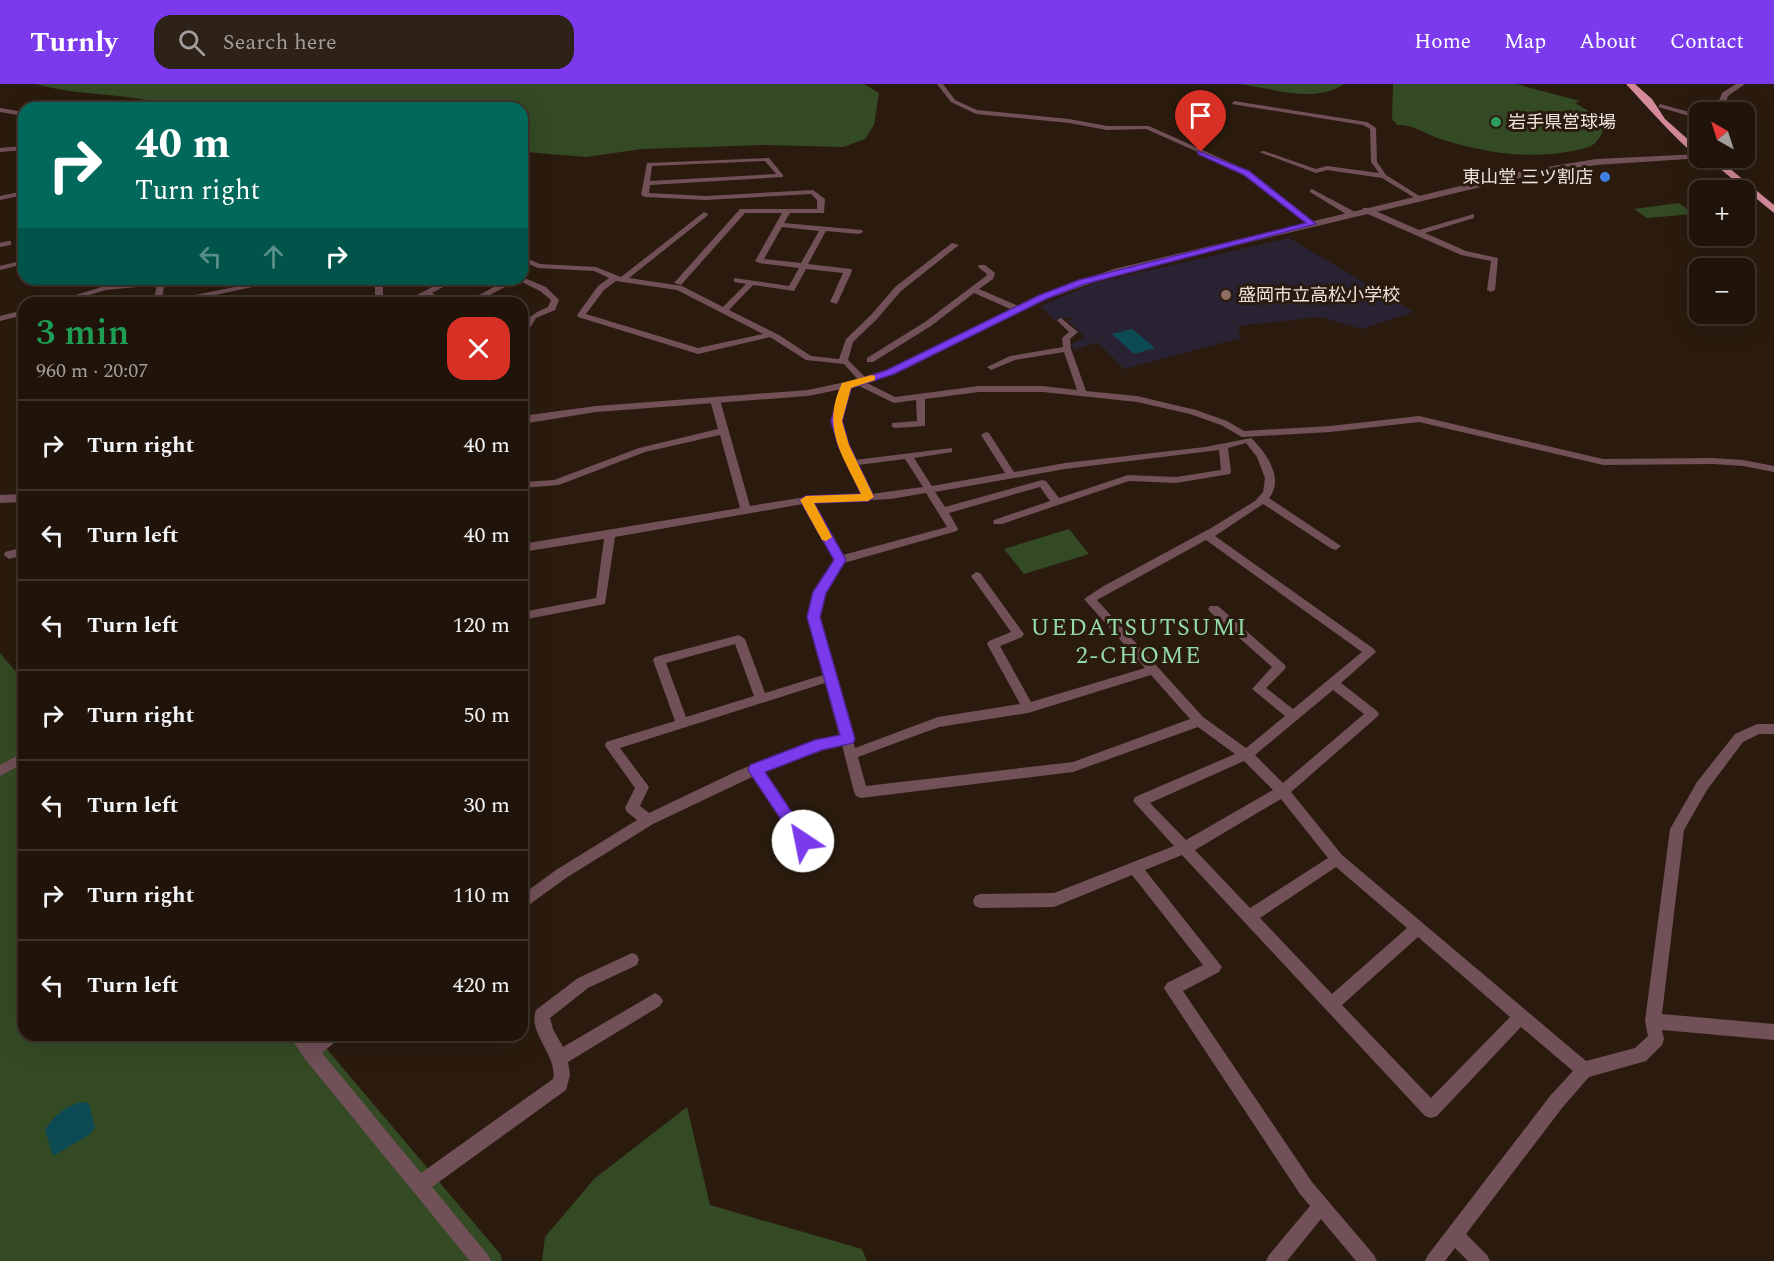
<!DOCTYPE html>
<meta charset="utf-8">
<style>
:root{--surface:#20140a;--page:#2d2118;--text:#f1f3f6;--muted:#a29e9c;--line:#3d332b;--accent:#7c3aed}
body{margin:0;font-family:Spectral,"Noto Sans JP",serif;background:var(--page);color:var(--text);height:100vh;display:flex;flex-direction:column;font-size:22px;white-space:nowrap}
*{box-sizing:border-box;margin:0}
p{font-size:20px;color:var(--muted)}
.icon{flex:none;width:33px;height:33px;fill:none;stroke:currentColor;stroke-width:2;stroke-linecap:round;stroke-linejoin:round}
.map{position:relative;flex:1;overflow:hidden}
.side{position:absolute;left:18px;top:213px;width:510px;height:744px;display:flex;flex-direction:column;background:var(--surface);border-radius:18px;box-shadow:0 6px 24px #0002,0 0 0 2px var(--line)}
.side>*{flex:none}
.top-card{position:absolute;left:18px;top:18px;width:510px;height:183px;border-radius:18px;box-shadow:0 6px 24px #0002,0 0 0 2px var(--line);background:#00695c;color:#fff;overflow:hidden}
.needle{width:39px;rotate:321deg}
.tools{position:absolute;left:1689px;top:18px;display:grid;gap:12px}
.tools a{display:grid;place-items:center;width:66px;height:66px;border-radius:12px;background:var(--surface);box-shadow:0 6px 24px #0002,0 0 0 2px var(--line);font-size:30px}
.pin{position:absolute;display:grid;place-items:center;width:51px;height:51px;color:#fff;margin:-62px -26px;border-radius:50% 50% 50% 0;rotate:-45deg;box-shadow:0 0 6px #0007}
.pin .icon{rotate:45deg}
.me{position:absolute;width:66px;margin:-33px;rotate:326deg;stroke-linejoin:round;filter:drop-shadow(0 0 4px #0008)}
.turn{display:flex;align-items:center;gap:21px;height:126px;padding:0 18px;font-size:27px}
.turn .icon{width:78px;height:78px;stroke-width:2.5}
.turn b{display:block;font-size:42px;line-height:51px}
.lanes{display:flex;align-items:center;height:57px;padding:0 18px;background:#0003;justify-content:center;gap:30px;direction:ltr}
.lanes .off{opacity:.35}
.round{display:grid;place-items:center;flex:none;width:63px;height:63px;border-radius:18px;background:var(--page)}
.headline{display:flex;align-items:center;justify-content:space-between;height:102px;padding:0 18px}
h1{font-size:36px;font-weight:600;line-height:45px;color:#1e9e55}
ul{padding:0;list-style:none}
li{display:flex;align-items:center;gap:18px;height:90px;padding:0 18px;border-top:2px solid var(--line)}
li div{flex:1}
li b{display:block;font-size:22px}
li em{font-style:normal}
header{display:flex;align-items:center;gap:36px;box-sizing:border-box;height:84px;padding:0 30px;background:var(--accent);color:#fff}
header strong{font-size:28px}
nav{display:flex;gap:33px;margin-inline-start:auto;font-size:21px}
.search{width:420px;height:54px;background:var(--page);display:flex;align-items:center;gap:15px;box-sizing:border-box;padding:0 21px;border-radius:18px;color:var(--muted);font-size:22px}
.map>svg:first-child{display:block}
.education{fill:#292232}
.green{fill:#344a25}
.water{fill:#0d4b54}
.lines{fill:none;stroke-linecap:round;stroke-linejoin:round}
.minor{fill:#715057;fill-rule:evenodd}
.tertiary{fill:#715057;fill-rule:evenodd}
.trunk{fill:#d48a9b;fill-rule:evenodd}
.route{fill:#7c3aed;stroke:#51269a;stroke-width:1.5}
.slow{fill:#f59e0b}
.leisure-dot{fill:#2e9e5b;stroke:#2a1b0e;stroke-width:2}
.shop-dot{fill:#3f7fe0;stroke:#2a1b0e;stroke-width:2}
.education-dot{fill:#8d6e63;stroke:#2a1b0e;stroke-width:2}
.labels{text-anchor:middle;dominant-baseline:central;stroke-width:6;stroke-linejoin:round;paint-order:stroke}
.far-poi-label{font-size:18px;fill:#efe4dc;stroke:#2a1b0e;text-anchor:start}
.neighbourhood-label{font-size:24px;letter-spacing:1.5px;fill:#93dba9;stroke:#2a1b0e}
</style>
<header>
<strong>Turnly</strong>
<div class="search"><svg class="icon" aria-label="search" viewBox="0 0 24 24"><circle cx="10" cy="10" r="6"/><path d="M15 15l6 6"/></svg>Search here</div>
<nav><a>Home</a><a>Map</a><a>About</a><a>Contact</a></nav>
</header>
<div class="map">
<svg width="1774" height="1177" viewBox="0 0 1774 1177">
<rect width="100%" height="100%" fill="#2a1b0e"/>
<!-- education -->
<path class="education" d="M1289 154 1414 228 1362 245 1320 233 1238 242 1241 254 1124 285 1097 258 1076 266 1070 261 1085 253 1068 237 1075 232 1056 237 1040 222 1094 199Z"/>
<!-- green -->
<path class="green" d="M35 0H864L879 9 874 41 865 55 843 63 764 61 642 65 586 73 526 68 522 65V24H152L156 18C116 9 74 11 35 0Z
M1237 0H1344C1314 21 1270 3 1237 0Z
M1393 0H1516L1580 17 1575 19 1592 29 1603 46C1598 62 1588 64 1572 67 1527 76 1483 68 1440 55 1425 50 1413 40 1397 41L1392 35Z
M1679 119 1694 130 1647 134 1634 125Z
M1069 445 1089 470 1024 490 1004 465Z
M0 569 24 597V951H315L501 1171 502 1177H0Z
M687 1023 710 1121 862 1165 867 1177H542L545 1153 594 1095Z"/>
<!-- water -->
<path class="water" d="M1132 245 1155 264 1134 270 1112 250Z
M82 1018 89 1019 95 1044 89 1051 53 1072 45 1046C53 1032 67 1021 82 1018Z"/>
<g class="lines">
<!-- minor -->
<path class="minor" d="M937 0H943L955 16 977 26 1069 35 1107 42H1149L1240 83 1316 140 1309 142 1236 85 1146 45 1107 46 1069 39 976 30 951 18Z
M1234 17 1367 38 1376 44 1377 78 1386 91 1421 113 1415 114 1382 94 1327 86 1316 89 1259 68 1264 67 1316 85 1327 82 1379 89 1371 78 1370 45 1363 41 1232 20Z
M1660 20 1700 31V35L1658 23Z
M1709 23 1723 26 1724 27 1702 28Z
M0 24 24 28V32L0 28Z
M24 62V66L0 68V64Z
M769 74 783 91V93L650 101 649 109 706 112 813 106 825 115 824 129H790L784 139 862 146 863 148 859 150 826 147 808 180 851 185 852 187 837 220 830 218 843 189 806 185 794 207 753 201 729 226 779 251 811 272 839 275 846 255 871 231 895 203 952 159 959 161 901 207 877 235 853 258 848 276 867 295V299L895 313 979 302H1043L1077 306 1064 268 1015 276 991 286 987 283 1010 272 1063 263 1062 254 1069 248 1057 236 1061 234 1078 248 1070 255 1071 265 1086 307 1137 312 1196 326 1227 337 1244 347 1330 342 1419 332 1603 375 1713 374 1743 376 1774 382V388L1743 382 1713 380 1603 381 1419 338 1330 348 1242 353 1221 341 1190 330 1137 318 1043 308H979L925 315V342L895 344 892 343V339L917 337 916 316 894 319 859 302 858 300 860 298 844 280 806 276 770 253 698 270 578 233 577 231 598 202 609 194 594 187 538 184 522 177V172L540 180 596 183 621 193 704 128 708 130 707 132 629 194 682 202 723 223 746 200 734 198V194L789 202 799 184 759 179 755 177 782 129H745L681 201 674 199 740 125H817V116L811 110 706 116 645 113 641 111 647 79ZM765 77 776 90 650 97 652 82ZM782 143 819 147 801 179 764 175ZM616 197 677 206 763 250 698 264 586 230 604 206Z
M1312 105 1355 128 1356 130 1349 132 1310 108V106Z
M24 107V111L0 116V112Z
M1363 124H1369L1419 146 1474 130V134L1425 149 1466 167 1498 174 1495 206 1491 208 1487 206 1491 177 1461 171 1363 128Z
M8 157H11V161L0 163V159Z
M24 176V180L0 186V182Z
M979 181H985L995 189 993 195 979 205 1021 223V227H1015L974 209 931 242 873 278H867V274L925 238 986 192 987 190 978 183Z
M522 193 546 203 559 216 555 226 536 234 525 252 522 253C522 235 534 229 548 223L551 216 540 207 518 196 475 219H465L508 195H522Z
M274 195H290L177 219H157L154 215 157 201 106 206 62 219H49L105 202 165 196 162 215 165 217Z
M372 195H380L383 199V214L388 219H379L375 215V199Z
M448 195H458L432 209 449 219H439L425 212 411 219H401Z
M24 226V231L0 237V232Z
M846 299 851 302 841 337 848 361 855 376 952 364V368L914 374 932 402 1005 389 981 351 986 348 989 349 1014 388 1065 379 1205 363 1251 354C1266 368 1285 395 1269 414L1341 462 1336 466 1332 465 1263 420 1215 452 1374 565 1376 568 1341 599 1377 627 1379 630 1377 633 1291 708 1342 771 1586 977 1635 964 1648 952 1645 937 1670 745 1697 698 1735 650 1757 640H1774V650H1759L1743 658 1707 706 1684 746 1662 930 1774 940V956L1662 946 1664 955 1662 961 1646 977 1589 993 1562 1024 1466 1150 1487 1171 1490 1177H1468L1455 1164 1445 1177H1425L1428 1171 1550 1012 1573 987 1521 943 1437 1032 1431 1034 1425 1032 1182 771 1145 786 1222 883 1219 888 1183 907 1312 1098 1374 1171 1377 1177H1356L1321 1135 1287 1177H1266L1269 1171 1310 1122 1300 1110 1167 909 1164 904 1167 899 1203 881 1132 791 1054 823 980 824 975 822 973 817 975 812 980 810 1054 809 1174 762 1133 717 1135 713 1235 670 1198 643 1073 688 861 714 856 712 854 708 842 661 821 665 764 688 808 753 810 757 808 761 803 763 798 761 752 693 653 740 566 794 522 826V811L556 786 637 736 627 728 625 724 635 704 605 662 606 658 675 637 653 576 655 573 739 551 745 555 765 609 823 591 807 533 813 508 835 476 803 420 615 453 605 520 522 536V528L596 514 604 455 522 468V460L740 424 720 351 645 368 559 401 522 404V398L554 396 639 364 718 345 710 316 715 313 720 316 750 422 806 413 862 410 838 361 831 337 841 302ZM1246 359 1257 373 1265 394 1263 408 1255 417 1211 444 1102 503 1084 515 1145 584 1031 618 1000 562 1022 553 1024 550 980 489 976 488 971 492 1011 548 989 557 987 560 1020 620 938 633 855 664 819 533 824 508 844 479 957 447 958 445 949 429 1040 403 1050 417 994 436 993 438 994 440H1002L1129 397 1176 399 1230 390 1231 388 1228 364ZM1219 366 1221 386 1176 393 1128 391 1059 414 1046 397 1042 396 945 423 935 408 1065 385ZM905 375 923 403 871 410 858 381ZM926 409 947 443 843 471 813 419 891 415ZM1206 456 1362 568 1293 625 1266 604 1284 586 1286 583 1284 580 1218 522H1210L1208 525 1210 528 1272 583 1252 605 1285 632 1246 664 1203 633 1097 516ZM735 560 754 612 686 633 666 579ZM1151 591 1190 635 1073 678 866 702 858 673 939 643 1028 629ZM825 599 839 651 815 656 737 687 649 729 640 722 649 703 620 664ZM1333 606 1364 630 1283 699 1255 671ZM1244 677 1273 706 1186 756 1150 719ZM1281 715 1328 774 1250 824 1195 766ZM1336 783 1407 844 1332 910 1260 834ZM1418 853 1510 933 1431 1014 1342 921Z
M24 463V471L9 475 4 471 5 468Z
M24 668V679L0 692V681Z
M632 869 637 871 639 876 637 881 588 904 550 934 553 945 563 963 650 912 655 909 660 912 663 917 660 922 568 978 570 991 566 1006 432 1103 488 1171 491 1177H470L305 975 289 951H307L312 957 318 951H338L336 957 322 969 421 1089 553 995C558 971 527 949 536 926L578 894Z"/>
<!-- tertiary -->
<path class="tertiary" d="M1736 0H1745L1728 12 1724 24 1727 28H1719L1716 24 1722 9Z
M1744 50 1753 56 1744 66Z
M1700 70V74H1703L1596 81 1523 93 1120 189 1047 215 894 290 852 303 808 312 596 328 522 340V332L596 322 808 306 850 297 886 286 1039 211 1114 185 1523 87 1596 75Z
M24 410V418L0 419V411Z"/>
<!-- trunk -->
<path class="trunk" d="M1626 0H1635L1652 15 1665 35 1700 66 1701 74 1697 73C1671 50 1649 25 1626 0Z
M1707 74H1717L1774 121V129Z"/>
</g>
<!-- route -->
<path class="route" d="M1198 67 1249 87 1316 140 1085 200 1046 215 894 290 851 304 842 337 849 361 874 413 868 417 814 419 846 476 826 509 820 533 855 655 853 659 822 666 765 688 811 757 809 761H798L748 686 750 681 815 656 840 651 807 533 813 508 834 476 800 416 806 412 861 410 838 361 831 337 841 302 887 286 1040 211 1079 196 1306 139 1244 91 1198 70Z"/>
<!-- slow -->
<path class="slow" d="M872 291 875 292V296L851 304 842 337 849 361 874 413 868 417 814 419 832 453 826 457 822 456 800 416 806 412 861 410C842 370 821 344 842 299Z"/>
<!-- markers -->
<circle class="leisure-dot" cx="1496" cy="38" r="6"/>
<circle class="shop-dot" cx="1605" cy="93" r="6"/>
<circle class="education-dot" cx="1226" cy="211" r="6"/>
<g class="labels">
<!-- far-poi labels -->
<g class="far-poi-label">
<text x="1508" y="38">岩手県営球場</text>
<text x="1593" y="93" text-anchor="end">東山堂 三ツ割店</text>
<text x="1238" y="211">盛岡市立高松小学校</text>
</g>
<!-- neighbourhood labels -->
<g class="neighbourhood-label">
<text x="1139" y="544">UEDATSUTSUMI<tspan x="1139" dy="28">2-CHOME</tspan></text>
</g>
</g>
</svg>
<div class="tools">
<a><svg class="needle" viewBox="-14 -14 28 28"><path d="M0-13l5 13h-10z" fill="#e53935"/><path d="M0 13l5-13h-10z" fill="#a29e9c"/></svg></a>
<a>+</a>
<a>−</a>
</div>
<div class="pin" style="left:1201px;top:68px;background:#d93025"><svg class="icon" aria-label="arrive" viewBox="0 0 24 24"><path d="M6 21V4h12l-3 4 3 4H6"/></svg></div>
<svg class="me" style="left:803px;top:757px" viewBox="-20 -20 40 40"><circle r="19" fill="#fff"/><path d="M0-13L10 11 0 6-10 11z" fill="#7c3aed"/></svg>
<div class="top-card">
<div class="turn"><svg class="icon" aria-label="right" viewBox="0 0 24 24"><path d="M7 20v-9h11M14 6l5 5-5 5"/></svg><div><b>40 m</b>Turn right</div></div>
<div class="lanes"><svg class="icon off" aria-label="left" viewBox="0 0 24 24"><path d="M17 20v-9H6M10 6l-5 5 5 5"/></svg><svg class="icon off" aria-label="ahead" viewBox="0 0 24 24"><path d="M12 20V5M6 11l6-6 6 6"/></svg><svg class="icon" aria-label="right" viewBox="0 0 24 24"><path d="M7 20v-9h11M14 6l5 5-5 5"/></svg></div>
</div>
<section class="side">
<div class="headline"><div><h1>3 min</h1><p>960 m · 20:07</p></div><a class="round" style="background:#d93025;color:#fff"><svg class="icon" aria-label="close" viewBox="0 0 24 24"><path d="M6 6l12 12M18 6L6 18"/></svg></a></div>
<ul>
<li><svg class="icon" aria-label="right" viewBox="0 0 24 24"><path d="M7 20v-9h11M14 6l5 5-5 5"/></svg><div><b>Turn right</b></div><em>40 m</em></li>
<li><svg class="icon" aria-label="left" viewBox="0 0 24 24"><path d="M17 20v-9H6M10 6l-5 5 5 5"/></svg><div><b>Turn left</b></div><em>40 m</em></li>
<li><svg class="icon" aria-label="left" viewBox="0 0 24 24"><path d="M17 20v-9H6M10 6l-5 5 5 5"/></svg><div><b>Turn left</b></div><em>120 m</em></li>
<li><svg class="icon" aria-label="right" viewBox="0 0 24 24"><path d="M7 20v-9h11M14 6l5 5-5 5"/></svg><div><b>Turn right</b></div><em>50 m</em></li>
<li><svg class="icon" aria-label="left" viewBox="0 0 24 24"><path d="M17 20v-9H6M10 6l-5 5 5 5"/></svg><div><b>Turn left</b></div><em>30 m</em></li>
<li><svg class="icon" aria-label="right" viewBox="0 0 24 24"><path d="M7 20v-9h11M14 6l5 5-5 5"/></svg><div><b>Turn right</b></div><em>110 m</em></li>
<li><svg class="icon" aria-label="left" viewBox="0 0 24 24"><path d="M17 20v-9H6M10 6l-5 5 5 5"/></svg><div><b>Turn left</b></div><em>420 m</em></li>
</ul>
</section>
</div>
